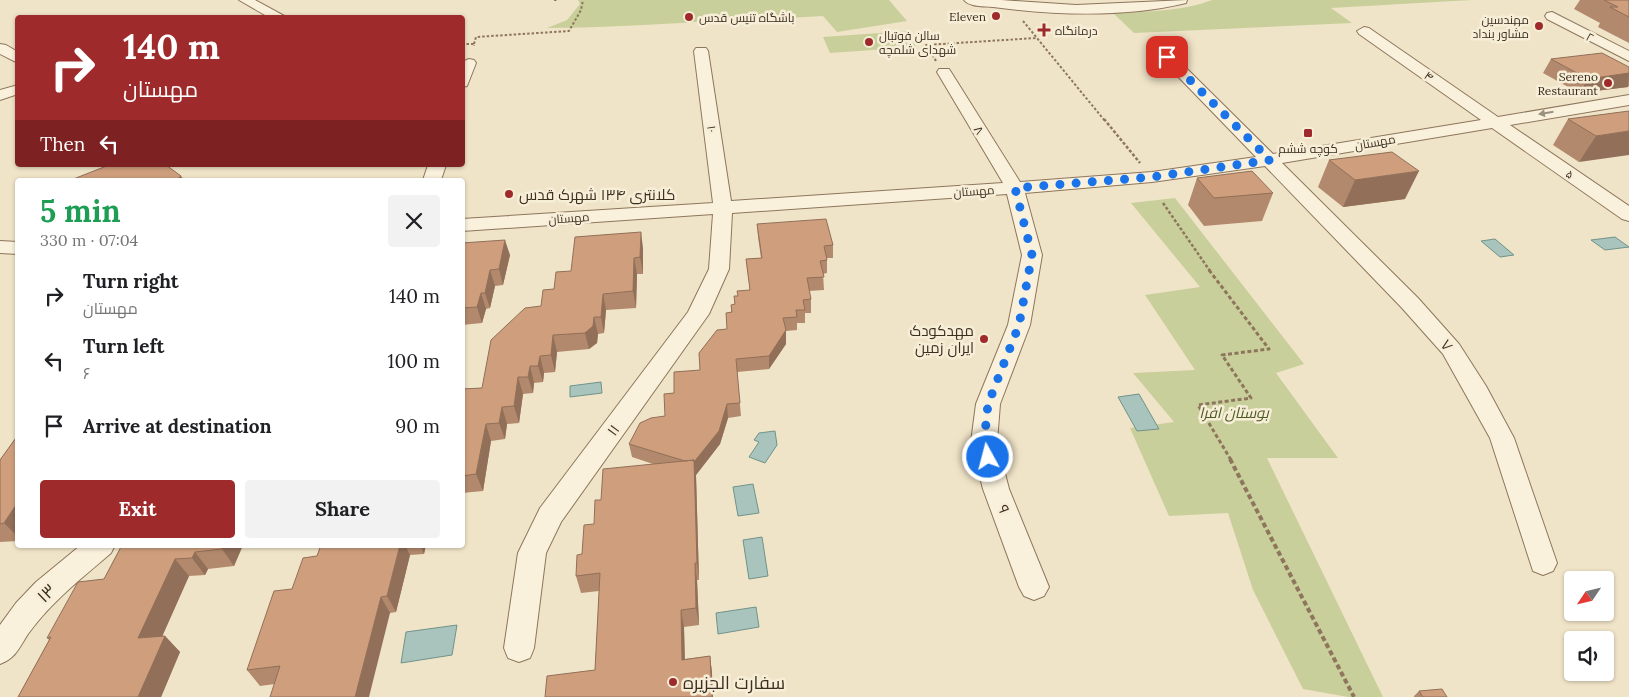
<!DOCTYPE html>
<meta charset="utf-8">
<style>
:root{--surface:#fff;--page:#f2f2f2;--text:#202124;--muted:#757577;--accent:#9e2a2b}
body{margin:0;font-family:Lora,Cairo,serif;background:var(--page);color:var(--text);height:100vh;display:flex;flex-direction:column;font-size:19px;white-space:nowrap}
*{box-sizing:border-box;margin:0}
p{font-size:16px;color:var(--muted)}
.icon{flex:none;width:28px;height:28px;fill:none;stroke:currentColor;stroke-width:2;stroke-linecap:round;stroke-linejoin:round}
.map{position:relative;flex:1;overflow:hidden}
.panel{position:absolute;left:15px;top:178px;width:450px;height:370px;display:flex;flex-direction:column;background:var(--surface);border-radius:5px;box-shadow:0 1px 4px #0004}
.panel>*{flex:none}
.guide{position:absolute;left:15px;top:15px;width:450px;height:152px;border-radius:5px;box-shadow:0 1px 4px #0004;background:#9e2a2b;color:#fff;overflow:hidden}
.needle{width:32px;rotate:235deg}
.tools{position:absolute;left:1564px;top:571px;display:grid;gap:10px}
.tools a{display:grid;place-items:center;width:50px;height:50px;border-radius:5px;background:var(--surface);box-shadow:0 1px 4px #0004;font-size:25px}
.pin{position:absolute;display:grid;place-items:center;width:42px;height:42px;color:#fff;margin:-21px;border-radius:10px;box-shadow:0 2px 8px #0006}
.me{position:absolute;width:55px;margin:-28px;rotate:353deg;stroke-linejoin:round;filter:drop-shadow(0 0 4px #0008)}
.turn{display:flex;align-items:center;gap:18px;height:105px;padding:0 25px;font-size:22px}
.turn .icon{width:65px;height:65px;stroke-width:2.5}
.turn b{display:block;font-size:35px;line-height:42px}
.then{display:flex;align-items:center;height:48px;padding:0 25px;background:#0003;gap:10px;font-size:19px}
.round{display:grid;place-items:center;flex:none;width:52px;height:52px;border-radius:5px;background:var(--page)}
.overview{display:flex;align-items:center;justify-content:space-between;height:85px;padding:0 25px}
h1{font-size:30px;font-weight:800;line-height:38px;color:#1e9e55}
.cta{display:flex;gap:10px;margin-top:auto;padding:10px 25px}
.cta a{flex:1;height:58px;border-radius:5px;background:var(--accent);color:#fff;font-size:20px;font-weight:800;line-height:58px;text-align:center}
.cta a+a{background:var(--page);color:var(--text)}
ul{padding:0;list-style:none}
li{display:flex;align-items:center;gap:15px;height:65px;padding:0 25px}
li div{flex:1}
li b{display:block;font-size:19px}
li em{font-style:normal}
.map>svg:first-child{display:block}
.green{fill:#c9cf9b}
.water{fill:#a9c4bc;stroke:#6f938a}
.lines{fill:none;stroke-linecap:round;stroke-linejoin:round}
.minor-casing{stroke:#8d765c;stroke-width:2}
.path-far3{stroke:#8d765c;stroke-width:2;stroke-dasharray:2.5 2;stroke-linecap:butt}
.path-far2{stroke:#8d765c;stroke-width:2.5;stroke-dasharray:3 2;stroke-linecap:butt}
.path-far1{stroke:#8d765c;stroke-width:3;stroke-dasharray:4 2.5;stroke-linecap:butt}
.path{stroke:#8d765c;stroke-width:4;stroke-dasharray:5 3;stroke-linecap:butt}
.minor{fill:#faf1dc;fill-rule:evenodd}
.wall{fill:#b2896c}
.shaded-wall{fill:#916f58}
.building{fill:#cf9f7d;stroke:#916f58}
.oneway{fill:#9c907e}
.route{stroke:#1a73e8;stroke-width:9;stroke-dasharray:0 16.2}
.poi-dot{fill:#9e2a2b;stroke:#f7eed8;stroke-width:2}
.labels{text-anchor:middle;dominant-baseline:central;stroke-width:5;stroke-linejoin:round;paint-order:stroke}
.far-poi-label{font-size:12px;fill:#3d2e20;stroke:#f7eed8;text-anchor:end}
.far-street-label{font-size:12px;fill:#3d2e20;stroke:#f7eed8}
.poi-label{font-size:15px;fill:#3d2e20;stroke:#f7eed8;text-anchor:start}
.street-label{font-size:15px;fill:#3d2e20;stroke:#f7eed8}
.park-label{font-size:15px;font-style:italic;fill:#4d5a26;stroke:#f7eed8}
.near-street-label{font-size:18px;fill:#3d2e20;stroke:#f7eed8}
.near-poi-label{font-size:18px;fill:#3d2e20;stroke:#f7eed8;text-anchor:start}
</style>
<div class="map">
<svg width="1629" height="697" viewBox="0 0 1629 697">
<rect width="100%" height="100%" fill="#f0e4c8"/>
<!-- green -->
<path class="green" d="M578 0H889L907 21 837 32 823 16 736 21C719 17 701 22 683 23 638 25 593 28 547 28L567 20 580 4Z
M1212 0H1472L1331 8 1352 23 1134 33 1113 13C1145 11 1181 12 1212 0Z
M908 31 916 47 830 53 823 37Z
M1175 198 1304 364 1276 373 1338 458H1267L1383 697H1348L1303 689 1253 590 1228 513 1169 516 1130 428 1174 422 1133 373 1195 370 1145 295 1200 287 1131 203Z"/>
<!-- water -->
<path class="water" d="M1615 237 1629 247 1605 250 1591 240Z
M1495 239 1514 255 1500 257 1481 241Z
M601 382 602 393 570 397V386Z
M1139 394 1159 429 1137 431 1118 397Z
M775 431 777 445 765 463 749 457 759 442 754 440 759 433Z
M753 484 759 513 738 516 733 487Z
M762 537 768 576 749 579 743 540Z
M756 607 759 627 718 634 716 613Z
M457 625 452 655 401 663 406 632Z"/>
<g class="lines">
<!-- minor casing -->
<g class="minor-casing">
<path id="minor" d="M239 0H255L288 18H270Z
M964 0H1001L1076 5 1187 0 1186 3C1124 18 1055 15 993 7 984 6 969 7 964 0Z
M1552 12 1629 51V61L1547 19 1545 16 1547 13Z
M1364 27 1369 28 1498 117 1629 95V105L1510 125 1629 206V221L1622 219 1492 128 1282 163 1418 298 1459 344 1486 386 1514 438 1557 563 1553 571 1543 575 1533 571 1490 438 1443 354 1402 308 1265 166 1152 182 1025 193 1042 255 1030 325 1000 404 997 442 1009 489 1049 587 1044 596 1034 600 1024 596 1019 587 983 489 971 442 976 404 1008 325 1022 255 1007 194 732 213 729 269 709 314 561 522 546 553 534 648 530 658 519 662 508 658 504 648 518 553 540 508 688 312 709 269 713 214 462 231V219L713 203 694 51 696 48H706L708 51 731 201 1003 183 937 72 939 69H949L951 72 1020 182 1152 172 1256 157 1162 60 1160 57 1162 54H1172L1273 154 1481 120 1359 34 1357 31Z
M0 44 6 45 18 52V63L0 54Z
M469 59 474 60 476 63 467 86 462 87V62Z
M18 85V94L0 100V90Z
M428 165H446L441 180H423Z
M0 241 18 242V254L0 253Z
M81 545H115L111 553C81 579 51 602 28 634 19 648 16 658 0 664V625L16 603 36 582Z"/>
</g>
<!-- path-far3 -->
<path class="path-far3" d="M554 0H557
M1023 21 1105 121
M462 44H474V46
M474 44 476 37 569 31 581 10 583 0
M936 61 926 45 1036 38"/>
<!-- path-far2 -->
<path class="path-far2" d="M1104 119 1140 163
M1163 203 1210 271"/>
<!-- path-far1 -->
<path class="path-far1" d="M1209 270 1269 349 1222 355 1251 398 1198 405 1231 460"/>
<!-- path -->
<path class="path" d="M1230 459 1354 697"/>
<!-- minor -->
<use href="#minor" class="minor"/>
</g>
<!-- wall -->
<path class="wall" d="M1580 0H1629V43L1598 27 1600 23 1574 9Z
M1551 59 1629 67V86L1628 87 1579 93 1543 73Z
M1619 113 1579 162 1553 145 1568 119Z
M1329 160 1405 199 1343 207 1318 187Z
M1197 178 1273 193 1262 221 1204 226 1188 205Z
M757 224 833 245V258H827V273L823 274 824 290 809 291 811 299V313H805V323H797V330L786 331V344L769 369 737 372 741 416 728 418 720 444 696 475 699 580H697L699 625 684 627 685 659 710 656 712 673 595 670 599 591 581 593 576 576 582 554 594 524 601 500 653 464 632 457 629 444 665 416 674 393 700 370 727 329 731 312 738 296 750 290 746 259 761 258 758 237Z
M462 243 510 255 503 285 495 286 490 308 486 309 482 323 462 325Z
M643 248V274H637L636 308 606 310 604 333 598 334 597 343 589 349 557 352 555 372 544 373 543 382 534 383 533 393 523 394 519 423 507 424 505 439 491 441 483 491 462 493V389L482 388 554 289 571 271Z
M18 435V541L0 542V460Z
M122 545H243L234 566 208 569 205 575 189 576 162 636H165L180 652 161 697H18L49 640 47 638 104 579Z
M321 545H426L424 554 410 555 396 612 390 613 275 684 260 686 247 670 292 589 317 556Z
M1419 691 1447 697H1414V696Z"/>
<!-- shaded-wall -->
<path class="shaded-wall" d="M1629 73 1628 87 1579 93 1588 79Z
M1629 131V155L1579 162 1596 136Z
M1419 171 1405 199 1343 207 1355 180Z
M181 176 184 180H176Z
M641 232 643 248V274L640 257Z
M505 240 510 255 503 285 499 269Z
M634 258 637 274 636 308 633 291Z
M490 270 495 286 490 308 485 293Z
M481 293 486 309 482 323 477 307Z
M603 294 606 310 604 333 601 317Z
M594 317 598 334 597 343 589 349 585 333Z
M786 330V344L769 369V356Z
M553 335 557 352 555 372 551 355Z
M540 356 544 373 543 382 538 366Z
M530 366 534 383 533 393 528 377Z
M518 377 523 394 519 423 514 406Z
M727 404 728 418 720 444 696 475 699 580 697 563 693 463Z
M502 407 507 424 505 439 499 423Z
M486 424 491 441 483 491 476 474Z
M18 502V537L4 523Z
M223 545H243L234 566 222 549Z
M400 545H405L410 555 396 612 387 596Z
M420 545H426L424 554Z
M195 552 208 569 205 575 192 558Z
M175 559 189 576 154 655 138 638Z
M695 563 697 580 699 625 696 608Z
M381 597 390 613 369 697H355Z
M681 610 684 627 685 676 682 660Z
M165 636 180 652 161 697H138Z
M710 656 712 673 713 697H712Z"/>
<!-- building -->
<path class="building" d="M1604 0H1629V17L1610 7H1618Z
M1602 53 1629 67V73L1588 79 1551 59Z
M1629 111V131L1596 136 1568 119Z
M1392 152 1419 171 1355 180 1329 160Z
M109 165H166L181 176 176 180H71Z
M1252 171 1273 193 1214 198 1197 178Z
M826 219 833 245 824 246 827 260 820 261 824 277 807 278 811 299 803 300 805 310H796L797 317 783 318 786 330 769 356 736 359 740 403 727 404 719 431 694 462V460L685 461 629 444 640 423 651 418 665 416 664 394 674 393V372L700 370 699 353 717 330 727 329 726 313 732 312 731 305 735 304 734 296H738L737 291 750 290 746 259 762 258 757 224Z
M641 232 640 257 634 258 633 291 603 294 601 317H594L593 326 585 333 553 335 551 355 540 356 538 366H530L528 377H518L514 406 502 407 499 423 486 424 476 474 462 476V389L482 388 491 340 525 308 541 306 543 290 554 289 556 272 571 271 575 237Z
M505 240 499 269 490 270 485 293H481L477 307 462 308V243Z
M18 435V502L4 523 0 524V460Z
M694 460 697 563H695L696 608 681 610 682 660 710 656 712 697H545L547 676 595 670 600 573 576 576 577 555 582 554 584 525 594 524 595 500H601L603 469Z
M122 545H223L222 549 195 552 192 558 175 559 138 638 165 636 138 697H18L51 637 47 638 78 582 104 579Z
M321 545H400L387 596 381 597 355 697H270L280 666 247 670 274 591 292 589 303 558 317 556Z
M1442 689 1447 697H1423L1419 691Z"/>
<!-- one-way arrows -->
<defs><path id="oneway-solid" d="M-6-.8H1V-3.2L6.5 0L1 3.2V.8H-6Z" transform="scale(1.25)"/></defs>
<use class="oneway" href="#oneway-solid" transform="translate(1546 113) rotate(171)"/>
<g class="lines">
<!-- route -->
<path class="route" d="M988 457 984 442 988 404 1019 325 1032 255 1015 188 1152 177 1270 160 1167 57"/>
</g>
<!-- markers -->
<g class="poi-dot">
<circle cx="996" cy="16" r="5"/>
<circle cx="689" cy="17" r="5"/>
<circle cx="1539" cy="26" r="5"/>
<path d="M1041.5 22.5h5v5h5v5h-5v5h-5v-5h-5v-5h5z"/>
<circle cx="869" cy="42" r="5"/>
<circle cx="1608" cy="83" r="5"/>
<rect x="1303" y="128" width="10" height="10" rx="2.5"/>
<circle cx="509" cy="194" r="5"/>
<circle cx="984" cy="339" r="5"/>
<circle cx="673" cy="682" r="5"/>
</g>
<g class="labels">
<!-- far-poi labels -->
<g class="far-poi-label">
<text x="986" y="16">Eleven</text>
<text x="699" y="17" text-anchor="start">باشگاه تنیس قدس</text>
<text x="1529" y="19">مهندسین<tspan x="1529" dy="14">مشاور بنداد</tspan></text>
<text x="1055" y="30" text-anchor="start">درمانگاه</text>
<text x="879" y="35" text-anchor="start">سالن فوتبال<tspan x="879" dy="14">شهدای شلمچه</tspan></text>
<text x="1598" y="76">Sereno<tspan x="1598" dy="14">Restaurant</tspan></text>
<text x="1308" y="148" text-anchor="middle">کوچه ششم</text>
</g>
<!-- far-street labels -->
<g class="far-street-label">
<text transform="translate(1590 37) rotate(28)">۲</text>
<text transform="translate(1429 76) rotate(35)">۴</text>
<text transform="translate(712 129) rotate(82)">۱۰</text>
<text transform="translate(979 130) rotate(58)">۸</text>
<text transform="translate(1375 142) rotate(-10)">مهستان</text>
<text transform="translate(1570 174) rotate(35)">۵</text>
<text transform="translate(974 191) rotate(-4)">مهستان</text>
<text transform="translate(569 218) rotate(-4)">مهستان</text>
</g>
<!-- poi labels -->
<g class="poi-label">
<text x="519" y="194">کلانتری ۱۳۴ شهرک قدس</text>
<text x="974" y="330" text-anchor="end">مهدکودک<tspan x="974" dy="17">ایران زمین</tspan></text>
</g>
<!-- street labels -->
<g class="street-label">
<text transform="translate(1447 345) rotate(52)">۷</text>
<text transform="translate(613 430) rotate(-54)">۱۱</text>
<text transform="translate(1004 509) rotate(69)">۹</text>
</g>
<!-- park labels -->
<g class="park-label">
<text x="1234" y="412">بوستان افرا</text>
</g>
<!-- near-street labels -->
<g class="near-street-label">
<text transform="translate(46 593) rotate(-44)">۱۳</text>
</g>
<!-- near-poi labels -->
<g class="near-poi-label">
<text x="683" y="682">سفارت الجزیره</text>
</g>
</g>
</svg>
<div class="tools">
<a><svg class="needle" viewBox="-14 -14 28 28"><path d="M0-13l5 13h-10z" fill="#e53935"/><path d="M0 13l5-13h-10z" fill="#757577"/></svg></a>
<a><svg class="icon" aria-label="sound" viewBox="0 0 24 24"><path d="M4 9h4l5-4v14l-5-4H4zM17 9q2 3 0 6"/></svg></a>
</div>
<div class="pin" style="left:1167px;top:57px;background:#d93025"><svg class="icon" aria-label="arrive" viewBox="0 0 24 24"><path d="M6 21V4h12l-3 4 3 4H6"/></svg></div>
<svg class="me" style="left:988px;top:457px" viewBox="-20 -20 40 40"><circle r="17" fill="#1a73e8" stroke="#fff" stroke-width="3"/><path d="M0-11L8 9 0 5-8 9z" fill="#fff"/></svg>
<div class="guide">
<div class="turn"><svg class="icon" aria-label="right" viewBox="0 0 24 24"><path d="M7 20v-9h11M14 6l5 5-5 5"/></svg><div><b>140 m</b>مهستان</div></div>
<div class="then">Then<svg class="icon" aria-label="left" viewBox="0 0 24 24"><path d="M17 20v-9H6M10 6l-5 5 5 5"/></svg></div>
</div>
<section class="panel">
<div class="overview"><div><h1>5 min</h1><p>330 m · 07:04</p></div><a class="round"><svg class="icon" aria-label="close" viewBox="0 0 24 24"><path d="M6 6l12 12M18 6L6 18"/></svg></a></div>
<ul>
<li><svg class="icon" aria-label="right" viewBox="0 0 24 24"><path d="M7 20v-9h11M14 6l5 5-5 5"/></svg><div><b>Turn right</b><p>مهستان</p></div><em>140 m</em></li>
<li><svg class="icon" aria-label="left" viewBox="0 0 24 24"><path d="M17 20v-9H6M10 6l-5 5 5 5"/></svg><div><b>Turn left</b><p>۶</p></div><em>100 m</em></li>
<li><svg class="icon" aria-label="arrive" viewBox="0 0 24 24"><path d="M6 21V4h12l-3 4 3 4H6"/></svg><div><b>Arrive at destination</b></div><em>90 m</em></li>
</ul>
<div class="cta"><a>Exit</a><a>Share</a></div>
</section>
</div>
